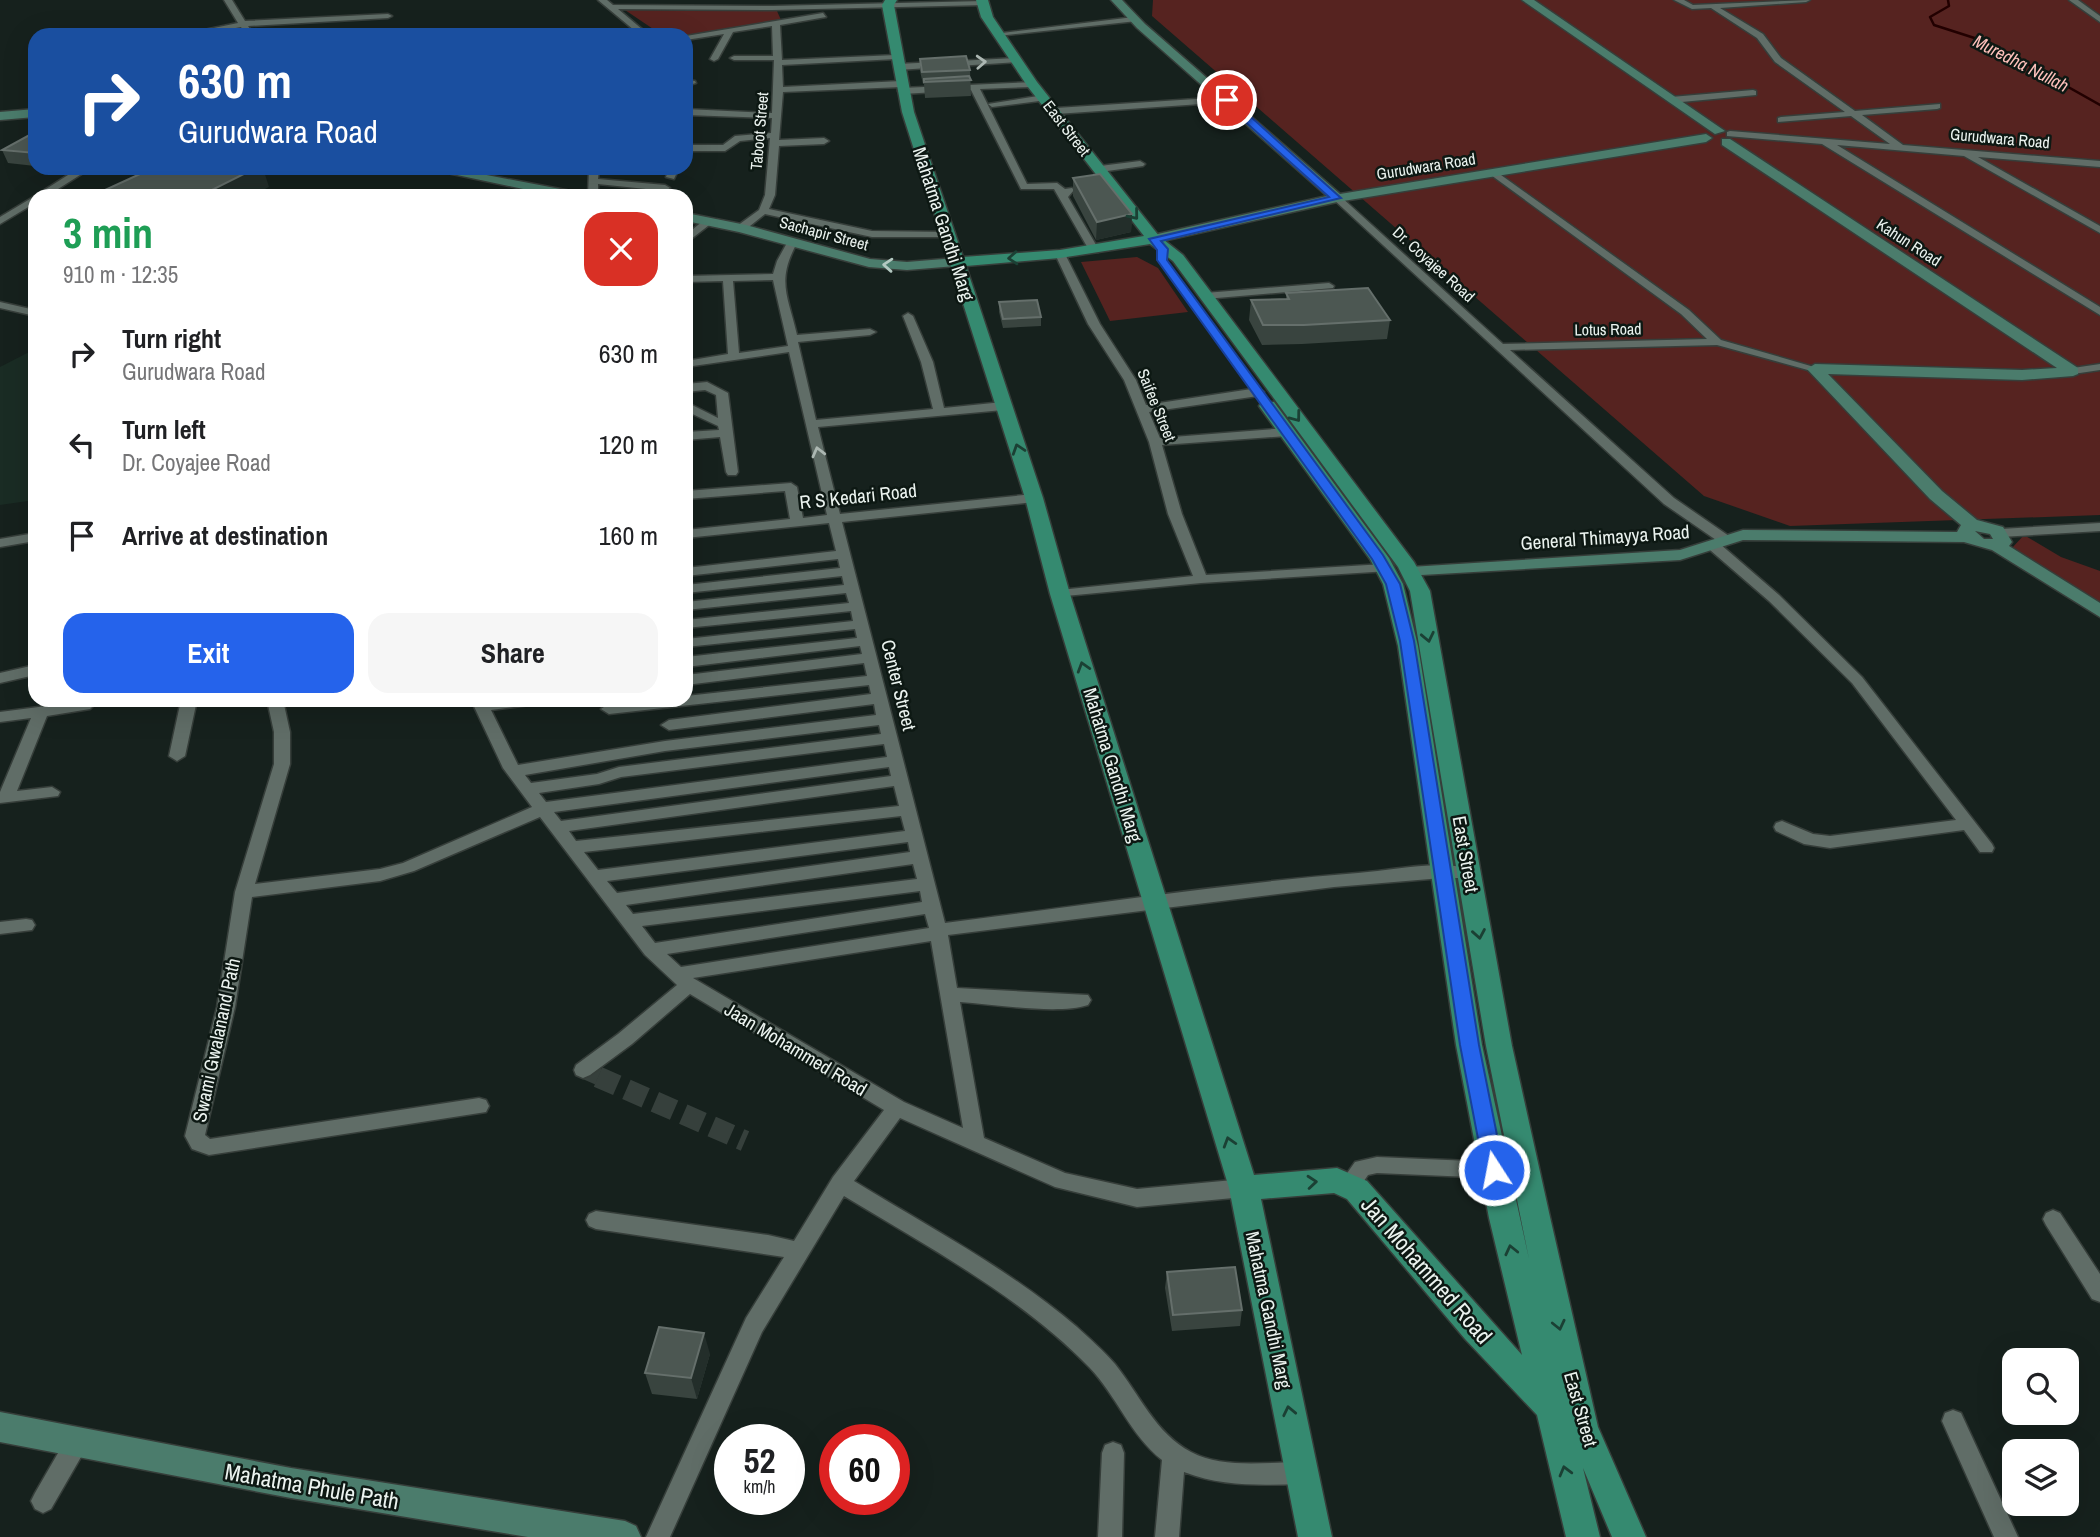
<!DOCTYPE html>
<meta charset="utf-8">
<style>
:root{--surface:#fff;--page:#f6f6f6;--text:#202124;--muted:#757577;--accent:#2563eb}
body{margin:0;font-family:"Archivo Narrow",sans-serif;background:var(--page);color:var(--text);height:100vh;display:flex;flex-direction:column;font-size:26px;white-space:nowrap}
*{box-sizing:border-box;margin:0}
p{font-size:23px;color:var(--muted)}
.icon{flex:none;width:38px;height:38px;fill:none;stroke:currentColor;stroke-width:2;stroke-linecap:round;stroke-linejoin:round}
.map{position:relative;flex:1;overflow:hidden}
.panel{position:absolute;left:28px;top:189px;width:665px;height:518px;display:flex;flex-direction:column;background:var(--surface);border-radius:21px;box-shadow:0 7px 28px #0002}
.panel>*{flex:none}
.top-card{position:absolute;left:28px;top:28px;width:665px;height:147px;border-radius:21px;box-shadow:0 7px 28px #0002;background:#1a4fa0;color:#fff;overflow:hidden}
.controls{position:absolute;left:2002px;top:1348px;display:grid;gap:14px}
.controls a{display:grid;place-items:center;width:77px;height:77px;border-radius:14px;background:var(--surface);box-shadow:0 7px 28px #0002;font-size:35px}
.speed{position:absolute;left:714px;top:1424px;display:flex;gap:14px;font-size:35px;font-weight:700;text-align:center}
.speed>*{display:grid;place-content:center;width:91px;height:91px;border-radius:50%;background:var(--surface);box-shadow:0 7px 28px #0002;line-height:1}
.speed small{font-size:18px;font-weight:400}
.speed .limit{border:10px solid #d22;background:#fff;color:#111}
.pin{position:absolute;display:grid;place-items:center;width:60px;height:60px;color:#fff;margin:-30px;border:4px solid #fff;border-radius:50%;box-shadow:0 2px 7px #0007}
.me{position:absolute;width:77px;margin:-38px;rotate:349deg;stroke-linejoin:round;filter:drop-shadow(0 0 5px #0008)}
.turn{display:flex;align-items:center;gap:24px;height:147px;padding:0 35px;font-size:32px}
.turn .icon{width:91px;height:91px;stroke-width:2.5}
.turn b{display:block;font-size:49px;line-height:60px}
.round{display:grid;place-items:center;flex:none;width:74px;height:74px;border-radius:21px;background:var(--page)}
.head{display:flex;align-items:center;justify-content:space-between;height:119px;padding:0 35px}
h1{font-size:42px;font-weight:800;line-height:52px;color:#1e9e55}
.action{display:flex;gap:14px;margin-top:auto;padding:14px 35px}
.action a{flex:1;height:80px;border-radius:21px;background:var(--accent);color:#fff;font-size:28px;font-weight:800;line-height:80px;text-align:center}
.action a+a{background:var(--page);color:var(--text)}
ul{padding:0;list-style:none}
li{display:flex;align-items:center;gap:21px;height:91px;padding:0 35px}
li div{flex:1}
li b{display:block;font-size:26px}
li em{font-style:normal}
.map>svg:first-child{display:block}
.built{fill:#1a2c24}
.green{fill:#562320}
.lines{fill:none;stroke-linecap:round;stroke-linejoin:round}
.stream{stroke:#200;stroke-width:2.5}
.street-tunnel-far1{stroke:#36403c;stroke-width:17;stroke-dasharray:17 9;stroke-linecap:butt}
.street-tunnel{stroke:#36403c;stroke-width:21;stroke-dasharray:21 10;stroke-linecap:butt}
.street-casing{stroke:#363e3a;stroke-width:3}
.secondary-casing{stroke:#363e3a;stroke-width:3}
.primary-casing{stroke:#363e3a;stroke-width:3}
.street{fill:#606d67;fill-rule:evenodd}
.secondary{fill:#4b7c6c;fill-rule:evenodd}
.primary{fill:#358a70;fill-rule:evenodd}
.wall{fill:#39443f}
.shaded-wall{fill:#232e2a}
.building{fill:#4c5752;stroke:#656f6b;stroke-width:2}
.oneway{stroke:#acb7b2}
.oneway2{stroke:#1b4034}
.oneway3{stroke:#b3c9c1}
.route{fill:#2563eb;stroke:#184099;stroke-width:2}
.labels{text-anchor:middle;dominant-baseline:central;stroke-width:5;stroke-linejoin:round;paint-order:stroke}
.far-street-label{font-size:16px;fill:#ebf3ef;stroke:#0d1813}
.far-water-label{font-size:18px;font-style:italic;fill:#fec1bb;stroke:#0d1813}
.street-label{font-size:19px;fill:#ebf3ef;stroke:#0d1813}
.near-street-label{font-size:23px;fill:#ebf3ef;stroke:#0d1813}
</style>
<div class="map">
<svg width="2100" height="1537" viewBox="0 0 2100 1537">
<rect width="100%" height="100%" fill="#16211d"/>
<!-- built -->
<path class="built" d="M35 349V500L0 505V367Z"/>
<!-- green -->
<path class="green" d="M1153 0H2100V515L1790 526 1704 496 1152 16Z
M625 10 777 11 781 20 686 36 662 35Z
M1137 257 1158 268 1188 312 1110 321 1081 262Z
M2024 535 2061 557 2100 571V606L2012 548Z"/>
<g class="lines">
<!-- stream -->
<path class="stream" d="M1948 0 1949 6 1930 17 1934 25 1990 43 2100 105"/>
<!-- street-tunnel-far1 -->
<path class="street-tunnel-far1" d="M583 1070 602 1078"/>
<!-- street-tunnel -->
<path class="street-tunnel" d="M598 1077 745 1141"/>
<!-- street casing -->
<g class="street-casing">
<path id="street" d="M224 0H232L245 21 388 14 392 16 388 18 248 26 254 35H246L241 27 197 35H180L238 23Z
M598 0H607L613 5 773 6 984 1 988 3 984 5 773 10 618 9 649 35H640Z
M1674 0H1684L1693 5 1810 0 1806 2 1720 8 1763 34 1781 58 1855 111 1940 104V108L1937 109 1862 115 1903 145 2100 161V167L1978 157 2100 226V233L1964 156 1837 145 2100 307V315L1822 144 1727 136V132L1730 131 1890 144 1851 116 1778 122V118L1781 117 1845 112 1775 62 1757 38 1711 8 1692 9Z
M2069 0H2078L2100 16V22Z
M823 13 826 17 780 25 782 60 896 55 900 57 896 59 782 65 783 87 901 81 905 84 901 87 783 92 779 140 824 138 829 141 824 144 779 146 775 195 769 209 872 231 947 232 951 233V237H872L765 214 745 230H737V226L759 210 765 195 770 138 740 141 725 151H686V145H723L735 136 771 133 772 118 686 115V109L772 113 774 60H734L730 58 734 56H773L772 26 733 32 718 59 714 61 710 59 724 34 686 40V36Z
M1134 17 1137 21 998 36 994 34Z
M393 30H396L398 35H390L389 32Z
M1016 58 1020 60 1019 62 898 70 894 67 898 64Z
M686 80 695 81 696 83 686 86Z
M1035 82V86L1032 87 980 89 1027 184 1057 183 1065 189 1072 188 1074 190 1068 197 1099 250 1098 252 1089 250 1054 189H1021L971 90 902 94 898 91 902 88Z
M1753 90 1756 91V95L1671 103 1667 100 1671 97Z
M1044 95 1048 98 1047 100 992 107 988 104Z
M1227 97 1231 100 1230 102 1056 114 1052 111 1056 108Z
M1140 161 1145 164 1143 166 1100 172 1095 169 1100 166Z
M79 168H91L47 196H35Z
M589 168H599L598 179 665 185 670 188 665 191 598 184V196H588Z
M669 168H679L674 179 666 177Z
M1494 170 1689 310 1721 340 1821 369 1815 372 1717 345 1510 350 1674 498 1729 536V542H1719L1664 504 1332 198 1340 196 1503 344 1707 339 1681 314 1491 175V171Z
M35 196V203L0 224V217Z
M704 220 713 222 686 243V235Z
M792 240 797 243C776 281 788 296 797 335L870 329 876 332 870 335 798 342 816 420 933 409 921 362 903 316 908 313 913 316 933 362 944 408 1003 402 1009 406 1003 410 818 427 840 514 1034 494 1040 498 1034 502 842 522 945 923C1082 906 1220 884 1358 873 1395 870 1439 859 1475 870L1477 874 1475 878H1442L1334 887 948 935 957 988 1088 995 1091 1000 1088 1005C1057 1015 994 1004 960 1002L984 1138 1065 1173 1137 1189 1244 1179 1251 1182 1254 1188 1251 1194 1244 1197 1137 1207 1055 1187 900 1118 854 1181C929 1227 1009 1269 1077 1327 1090 1339 1104 1351 1115 1364 1140 1395 1155 1433 1191 1452 1223 1469 1267 1462 1302 1462L1310 1465 1314 1473 1310 1481 1302 1484C1261 1485 1223 1487 1184 1472L1179 1537H1155L1162 1460C1130 1435 1117 1396 1089 1367 1020 1296 928 1247 844 1196L762 1332 670 1537H646L746 1318 784 1257 596 1229 589 1226 586 1220 589 1214 596 1211 768 1235 794 1241 833 1177 884 1110 690 994 632 1044 590 1075 583 1078 576 1075 574 1070 576 1065 618 1034 677 985 645 955 540 817 414 871 380 881 252 897 235 1007 205 1135 210 1139 479 1098 486 1100 489 1106 486 1112 209 1155 192 1149 185 1136 217 1007 235 892 274 764V732L267 700H283L290 732V764L255 884 380 869 403 863 532 807 503 768 471 700H538L530 705 491 710 518 765 665 741 876 715 874 704 669 730 661 725 669 720 871 694 869 685 609 714 601 709C614 697 667 700 686 700V696L867 676 864 663 686 685V675L862 654 860 646 686 667V657L857 638 855 629 686 647V639L853 621 851 611 686 628V620L849 603 846 593 686 610V602L844 585 842 576 686 593V585L840 568 838 559 686 576V568L836 551 829 523 686 538V530L790 519 785 491 686 499V491L791 483 797 487 803 518 827 515 789 352 686 367V361L728 354 723 281 686 282V276L773 274 777 261 788 241ZM773 280 788 346 739 353 733 281ZM879 725 881 734 619 767 597 774 531 783 525 775 665 751ZM884 744 887 757 546 802 539 793 599 784 621 777ZM889 767 891 776 561 821 554 812ZM894 786 899 806 576 841 569 831ZM901 816 905 831 598 870 584 852ZM908 842 910 852 617 893 607 881ZM913 864 917 879 633 914 626 905ZM920 891 922 902 655 943 642 926ZM925 914 929 928 681 967 667 954ZM931 941 963 1128 904 1102 693 978Z
M1060 251 1065 254 1100 324 1136 380 1146 405 1258 388 1264 392 1258 396 1149 412 1160 438 1287 428 1293 432 1287 436 1162 445 1182 514 1206 575 1384 564 1391 568 1389 571 1201 583 1055 597 1053 594 1055 591 1060 590 1193 576 1168 514 1149 442 1124 380 1088 324 1055 254Z
M1329 283 1334 286 1333 288 1205 299 1200 296 1205 293Z
M0 302 35 310V316L0 308Z
M2100 364V370L2073 374 2067 371 2073 368Z
M707 382 728 393 738 472 736 475H728L726 472 720 437 686 440V432L719 430 718 426 686 411V402L718 418 716 395 705 390 686 392V384Z
M2100 523V531L2001 537 1994 533 2001 529Z
M35 533V541L0 547V539Z
M1715 543 1720 544 1779 595 1862 677 1992 844 1994 848 1992 852H1980L1964 830 1830 848 1804 844 1776 831 1774 827 1776 823 1782 821 1813 834 1830 836 1956 820 1852 683 1769 601 1710 550 1708 547Z
M35 665V675L0 683V673Z
M181 700H197L185 756 177 761 169 756Z
M85 701 90 703 93 706 90 709 47 716 17 791 52 787 60 792 58 796 0 803V792L31 718 0 722V712Z
M26 919 32 920 35 925 32 930 0 934V922Z
M1377 1157 1494 1162 1501 1164 1504 1170 1501 1176 1494 1178 1377 1173 1368 1175C1360 1186 1355 1197 1341 1192L1338 1186 1355 1162Z
M2053 1210 2060 1213 2100 1274V1302L2092 1299 2046 1225 2043 1219 2046 1213Z
M1953 1410 1961 1413 2018 1537H1994L1942 1421 1945 1413Z
M77 1431 85 1434 88 1442 85 1450 51 1509 43 1513 35 1509 31 1501 35 1493 69 1434Z
M1113 1442 1121 1445 1124 1453 1122 1537H1098L1102 1453 1105 1445Z"/>
</g>
<!-- secondary casing -->
<g class="secondary-casing">
<path id="secondary" d="M1111 0H1122L1145 24 1340 194 1706 134 1712 138 1706 142 1337 202 1154 243 1147 239 1149 236 1327 196 1137 28Z
M1522 0H1534L1725 131 1715 134Z
M35 109V117L0 120V112Z
M1722 139H1730L2078 368V374L2073 376 2022 380 1828 374 1942 491 1977 520 2003 527 2012 542 2009 546 2100 603V617L1992 550 1964 542 1743 540 1680 560 1404 576 1401 572 1410 567 1680 550 1743 530 1957 532 1961 525 1930 499 1807 369 1815 364 2022 370 2057 368 1722 145ZM1975 531 1990 534 1993 539H1984Z
M424 168H450L576 192 582 196H556Z
M686 213 746 225 870 259 907 262 956 258 963 262 956 266 907 270 869 267 739 232 686 221Z
M0 1412 291 1468 625 1521 636 1526 641 1537H528L291 1498 0 1442Z"/>
</g>
<!-- primary casing -->
<g class="primary-casing">
<path id="primary" d="M885 0H897L894 5 914 112 963 257 1060 250 1144 236 1028 87 981 17 976 0H988L993 17 1037 82 1159 236 1183 255 1414 562 1430 591 1512 1046 1550 1217 1598 1427 1646 1537H1612L1583 1468 1600 1537H1566L1537 1415 1465 1339 1347 1199 1334 1193 1261 1199 1332 1537H1298L1229 1188 1050 594 1025 498 902 112 882 5ZM1150 244 1173 261 1398 567 1410 591 1486 1046 1529 1259 1482 1045 1418 646 1403 584 1389 558 1274 402H1262L1259 406 1370 559 1383 584 1398 646 1456 1045 1489 1218 1522 1355 1367 1181 1337 1168 1254 1175 1070 594 1043 498 966 266 1060 258Z"/>
</g>
<!-- street -->
<use href="#street" class="street"/>
<!-- secondary -->
<use href="#secondary" class="secondary"/>
<!-- primary -->
<use href="#primary" class="primary"/>
</g>
<!-- wall -->
<path class="wall" d="M920 59 970 70 971 96 925 98 924 84H923L920 71Z
M35 132V166L8 163 2 150Z
M1073 178 1132 214 1131 232 1096 240 1073 196Z
M1286 293 1390 320 1387 339 1302 344 1262 345 1249 320 1251 300 1286 299Z
M999 302 1041 317V326L1003 328 999 312Z
M1167 1272 1242 1310 1240 1326 1172 1331 1165 1288Z
M710 1354 697 1399 652 1394 645 1373Z"/>
<!-- shaded-wall -->
<path class="shaded-wall" d="M256 168H263L269 187 251 196H200Z
M1132 214 1131 232 1096 240 1097 222Z
M704 1333 710 1354 697 1399 691 1378Z"/>
<!-- building -->
<path class="building" d="M966 56 970 70 922 72 920 59Z
M969 76 971 80 924 82V79Z
M35 132V153L2 150Z
M153 168H256L200 196H92Z
M1100 174 1132 214 1097 222 1073 178Z
M1368 288 1390 320 1304 325H1263L1251 300 1289 299 1286 293Z
M1037 300 1041 317 1003 319 999 302Z
M1235 1267 1242 1310 1173 1315 1167 1272Z
M659 1327 704 1333 691 1378 645 1373Z"/>
<!-- one-way arrows -->
<defs><path id="oneway-chevron" d="M-2-3.5L2.5 0L-2 3.5" fill="none" stroke-width="1.6" stroke-linecap="round" stroke-linejoin="round" transform="scale(1.75)"/></defs>
<g class="oneway">
<use href="#oneway-chevron" transform="translate(981 62) rotate(-3)"/>
<use href="#oneway-chevron" transform="translate(818 452) rotate(-104)"/>
</g>
<g class="oneway2">
<use href="#oneway-chevron" transform="translate(1134 215) rotate(51)"/>
<use href="#oneway-chevron" transform="translate(1013 258) rotate(176)"/>
<use href="#oneway-chevron" transform="translate(1296 417) rotate(53)"/>
<use href="#oneway-chevron" transform="translate(1018 449) rotate(-108)"/>
<use href="#oneway-chevron" transform="translate(1428 637) rotate(78)"/>
<use href="#oneway-chevron" transform="translate(1083 667) rotate(-107)"/>
<use href="#oneway-chevron" transform="translate(1479 934) rotate(80)"/>
<use href="#oneway-chevron" transform="translate(1229 1142) rotate(-107)"/>
<use href="#oneway-chevron" transform="translate(1312 1182) rotate(-5)"/>
<use href="#oneway-chevron" transform="translate(1511 1250) rotate(-103)"/>
<use href="#oneway-chevron" transform="translate(1559 1325) rotate(77)"/>
<use href="#oneway-chevron" transform="translate(1289 1411) rotate(-102)"/>
<use href="#oneway-chevron" transform="translate(1565 1471) rotate(-105)"/>
</g>
<use class="oneway3" href="#oneway-chevron" transform="translate(888 265) rotate(-176)"/>
<!-- route -->
<path class="route" d="M1223 98H1230L1341 198 1161 241 1168 249 1167 260 1383 555 1400 584 1414 641 1479 1045 1504 1170 1501 1176 1494 1178 1487 1176 1484 1170 1460 1045 1400 641 1386 584 1372 559 1157 260V250L1149 239 1329 197 1223 102Z"/>
<g class="labels">
<!-- far-street labels -->
<g class="far-street-label">
<text transform="translate(1067 128) rotate(52)">East Street</text>
<text transform="translate(759 131) rotate(-85)">Taboot Street</text>
<text transform="translate(2000 138) rotate(5)">Gurudwara Road</text>
<text transform="translate(1426 166) rotate(-9)">Gurudwara Road</text>
<text transform="translate(824 233) rotate(15)">Sachapir Street</text>
<text transform="translate(1909 242) rotate(33)">Kahun Road</text>
<text transform="translate(1434 264) rotate(42)">Dr. Coyajee Road</text>
<text transform="translate(1608 329) rotate(-1)">Lotus Road</text>
<text transform="translate(1157 405) rotate(68)">Saifee Street</text>
</g>
<!-- far-water labels -->
<g class="far-water-label">
<text transform="translate(2021 63) rotate(27)">Muredha Nullah</text>
</g>
<!-- street labels -->
<g class="street-label">
<text transform="translate(944 224) rotate(72)">Mahatma Gandhi Marg</text>
<text transform="translate(858 496) rotate(-6)">R S Kedari Road</text>
<text transform="translate(1605 537) rotate(-4)">General Thimayya Road</text>
<text transform="translate(899 685) rotate(76)">Center Street</text>
<text transform="translate(1113 765) rotate(73)">Mahatma Gandhi Marg</text>
<text transform="translate(1466 854) rotate(80)">East Street</text>
<text transform="translate(216 1040) rotate(-78)">Swami Gwalanand Path</text>
<text transform="translate(796 1049) rotate(31)">Jaan Mohammed Road</text>
<text transform="translate(1269 1310) rotate(78)">Mahatma Gandhi Marg</text>
<text transform="translate(1581 1409) rotate(74)">East Street</text>
</g>
<!-- near-street labels -->
<g class="near-street-label">
<text transform="translate(1427 1270) rotate(49)">Jan Mohammed Road</text>
<text transform="translate(312 1486) rotate(10)">Mahatma Phule Path</text>
</g>
</g>
</svg>
<div class="controls">
<a><svg class="icon" aria-label="search" viewBox="0 0 24 24"><circle cx="10" cy="10" r="6"/><path d="M15 15l6 6"/></svg></a>
<a><svg class="icon" aria-label="layers" viewBox="0 0 24 24"><path d="M12 4l9 5-9 5-9-5zM3 14l9 5 9-5"/></svg></a>
</div>
<div class="speed"><div>52<small>km/h</small></div><div class="limit">60</div></div>
<div class="pin" style="left:1227px;top:100px;background:#d93025"><svg class="icon" aria-label="arrive" viewBox="0 0 24 24"><path d="M6 21V4h12l-3 4 3 4H6"/></svg></div>
<svg class="me" style="left:1494px;top:1170px" viewBox="-20 -20 40 40"><circle r="17" fill="#2563eb" stroke="#fff" stroke-width="3"/><path d="M0-11L8 9 0 5-8 9z" fill="#fff"/></svg>
<div class="top-card">
<div class="turn"><svg class="icon" aria-label="right" viewBox="0 0 24 24"><path d="M7 20v-9h11M14 6l5 5-5 5"/></svg><div><b>630 m</b>Gurudwara Road</div></div>
</div>
<section class="panel">
<div class="head"><div><h1>3 min</h1><p>910 m · 12:35</p></div><a class="round" style="background:#d93025;color:#fff"><svg class="icon" aria-label="close" viewBox="0 0 24 24"><path d="M6 6l12 12M18 6L6 18"/></svg></a></div>
<ul>
<li><svg class="icon" aria-label="right" viewBox="0 0 24 24"><path d="M7 20v-9h11M14 6l5 5-5 5"/></svg><div><b>Turn right</b><p>Gurudwara Road</p></div><em>630 m</em></li>
<li><svg class="icon" aria-label="left" viewBox="0 0 24 24"><path d="M17 20v-9H6M10 6l-5 5 5 5"/></svg><div><b>Turn left</b><p>Dr. Coyajee Road</p></div><em>120 m</em></li>
<li><svg class="icon" aria-label="arrive" viewBox="0 0 24 24"><path d="M6 21V4h12l-3 4 3 4H6"/></svg><div><b>Arrive at destination</b></div><em>160 m</em></li>
</ul>
<div class="action"><a>Exit</a><a>Share</a></div>
</section>
</div>
